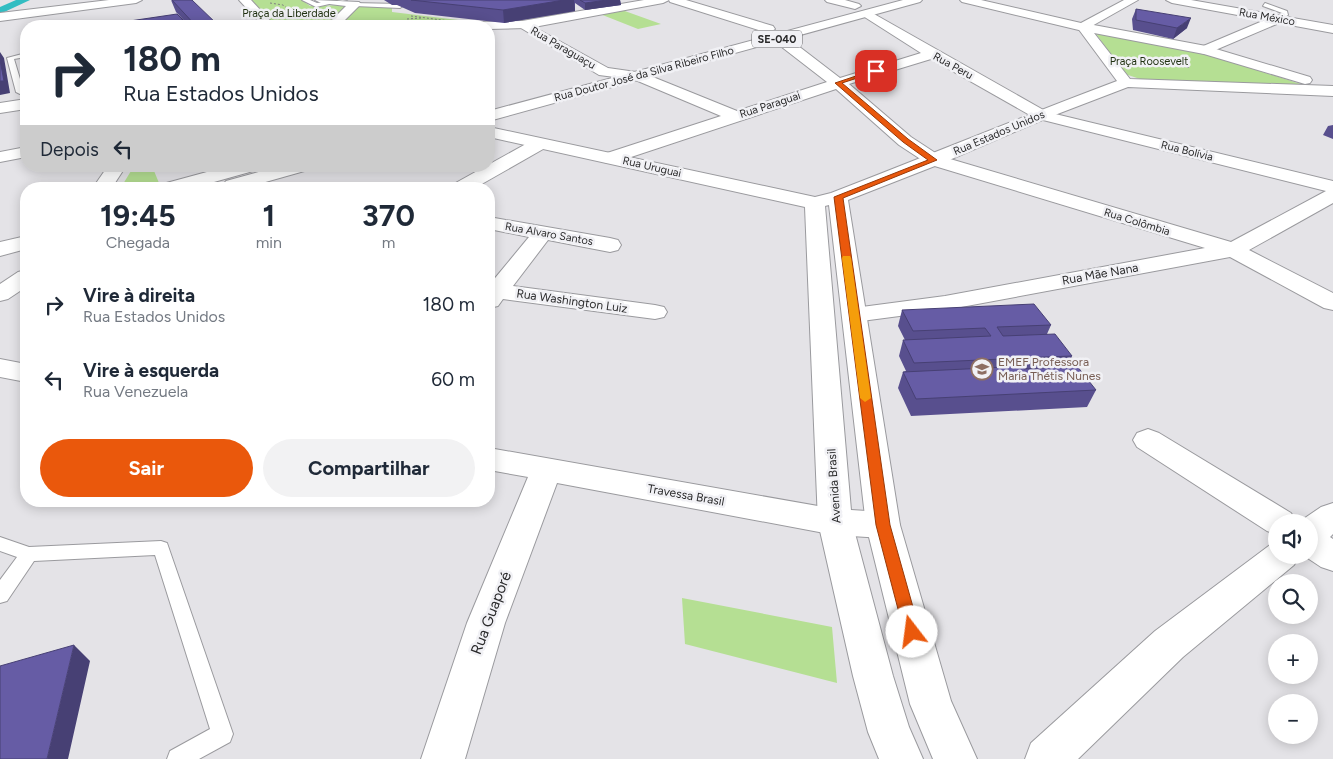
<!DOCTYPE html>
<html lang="pt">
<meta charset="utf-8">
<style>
:root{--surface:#fff;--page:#f2f2f3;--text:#1f2937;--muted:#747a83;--accent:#ea580c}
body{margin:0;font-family:Figtree,sans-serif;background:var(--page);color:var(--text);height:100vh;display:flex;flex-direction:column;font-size:19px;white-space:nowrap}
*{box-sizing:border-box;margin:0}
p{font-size:16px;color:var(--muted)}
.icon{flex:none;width:28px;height:28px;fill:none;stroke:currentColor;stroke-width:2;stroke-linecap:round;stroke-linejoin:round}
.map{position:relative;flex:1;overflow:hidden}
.sheet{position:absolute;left:20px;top:182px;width:475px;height:325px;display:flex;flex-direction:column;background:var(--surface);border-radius:20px;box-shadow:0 2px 12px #0003}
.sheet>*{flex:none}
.guide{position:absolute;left:20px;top:20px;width:475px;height:152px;border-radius:20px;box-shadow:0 2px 12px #0003;background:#fff;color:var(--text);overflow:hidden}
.buttons{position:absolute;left:1268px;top:514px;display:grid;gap:10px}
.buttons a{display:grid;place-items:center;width:50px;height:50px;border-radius:50%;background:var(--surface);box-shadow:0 2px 12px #0003;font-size:25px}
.pin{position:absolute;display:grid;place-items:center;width:42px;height:42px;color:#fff;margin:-21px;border-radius:10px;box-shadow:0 2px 8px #0006}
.me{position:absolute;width:55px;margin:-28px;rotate:345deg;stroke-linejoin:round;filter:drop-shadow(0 0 4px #0008)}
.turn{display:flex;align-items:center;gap:18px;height:105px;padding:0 20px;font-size:22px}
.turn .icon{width:65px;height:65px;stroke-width:2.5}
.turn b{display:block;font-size:35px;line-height:42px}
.then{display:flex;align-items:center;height:48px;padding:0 20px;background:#0003;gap:10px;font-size:19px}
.eta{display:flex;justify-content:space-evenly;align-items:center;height:85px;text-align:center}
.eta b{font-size:30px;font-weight:700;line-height:35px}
.action{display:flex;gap:10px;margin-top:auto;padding:10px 20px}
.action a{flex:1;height:58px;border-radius:30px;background:var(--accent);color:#fff;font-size:20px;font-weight:700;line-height:58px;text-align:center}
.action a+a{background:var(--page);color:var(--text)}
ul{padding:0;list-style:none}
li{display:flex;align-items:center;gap:15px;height:75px;padding:0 20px}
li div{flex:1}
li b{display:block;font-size:19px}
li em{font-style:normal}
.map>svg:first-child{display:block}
.green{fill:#b5df93}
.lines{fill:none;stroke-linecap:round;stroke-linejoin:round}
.canal{fill:#32bdc2;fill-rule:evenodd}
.lane-casing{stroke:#9a9a9e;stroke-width:2}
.street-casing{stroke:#9a9a9e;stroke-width:2}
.secondary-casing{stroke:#9a9a9e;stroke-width:2}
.primary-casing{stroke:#9a9a9e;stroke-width:2}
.path-far1{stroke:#818083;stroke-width:1;stroke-dasharray:2 2;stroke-linecap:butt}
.path{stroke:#818083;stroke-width:2;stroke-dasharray:2 2;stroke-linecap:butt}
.lane{fill:#fff;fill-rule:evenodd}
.street{fill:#fff;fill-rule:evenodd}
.secondary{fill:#fff;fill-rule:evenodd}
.primary{fill:#fff;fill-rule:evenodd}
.wall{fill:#584f8e}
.shaded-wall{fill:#474074}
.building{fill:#665ca5;stroke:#474074}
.route{fill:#ea580c;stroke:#983908}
.slow{fill:#f59e0b}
.labels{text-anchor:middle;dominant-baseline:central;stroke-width:5;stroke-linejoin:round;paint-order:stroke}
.far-park-label{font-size:11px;fill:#1f3010;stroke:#f1f1f5}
.far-street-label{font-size:11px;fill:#2a2a2b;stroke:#f1f1f5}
.shield{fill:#f1f1f5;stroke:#666668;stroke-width:1}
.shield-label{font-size:11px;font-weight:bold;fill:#2a2a2b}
.street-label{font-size:12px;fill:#2a2a2b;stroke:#f1f1f5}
.education-label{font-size:12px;fill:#785e54;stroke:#f1f1f5;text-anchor:start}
.near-street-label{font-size:15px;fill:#2a2a2b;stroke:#f1f1f5}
</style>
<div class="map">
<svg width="1333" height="759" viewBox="0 0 1333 759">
<rect width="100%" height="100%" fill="#e4e3e7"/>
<!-- green -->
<path class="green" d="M253 0H302L310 6 343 5 392 8V12L483 23 465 26H276L250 1Z
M622 10 661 24 638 29 600 14Z
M1094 31 1197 51 1310 87 1146 81 1125 74Z
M134 166H152L159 183 136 189H120Z
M682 598 832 627 837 683 685 644Z"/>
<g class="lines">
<!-- canal -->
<path class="canal" d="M16 0H30L0 14V7Z"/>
<!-- lane casing -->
<g class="lane-casing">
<path id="lane" d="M302 0H310L317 3 347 0 316 7Z
M353 3 400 4 403 6 400 8 355 6Z
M1265 3 1287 11 1288 15 1280 20H1276V18L1282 13 1263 6Z
M26 53V57L14 59 23 89H26V93L20 94 16 92 7 58Z
M0 537 29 547 161 541 167 543 233 734 230 742 199 759H167L170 751 210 729 155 555 34 561 7 601 0 603V580L17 557 0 551Z"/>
</g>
<!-- street casing -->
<g class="street-casing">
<path id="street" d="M109 0H142L136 3 0 21V13Z
M239 0H251L275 26H263Z
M315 0 359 2 361 4 339 26H326L346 6 321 3Z
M825 0H845L859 4 861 6 855 9 827 2Z
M960 0H981L1081 23 1124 0H1138L1083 31 962 2Z
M1166 0H1191L1333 25V33L1279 23 1206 54 1201 53 1199 50 1201 47 1265 20 1172 3Z
M867 10 1047 112 1333 181V203L1249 250 1333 293V310L1324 308 1230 257 945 310 854 322 845 320 842 315 845 310 854 308 945 296 1205 248 928 164 899 145 836 89 616 162 610 163 604 162 601 158 604 154 721 116 633 79 631 76 633 73H643L737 111 827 82 774 41 773 38 774 35H784L840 78 921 53 863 16 861 14 863 12ZM931 59 1035 118 1326 191 1231 242 940 156 911 137 849 84Z
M522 21 528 25 526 28 489 29V26H467L473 22Z
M26 99V109L0 113V103Z
M539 139 545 140 548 144 545 148 473 189H450L452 185 533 140Z
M26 147V157L0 162V152Z
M108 166H126L111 189H92Z
M489 217 610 238 618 240 621 245 618 250 610 252 548 240 513 286 655 305 664 307 667 312 664 317 655 319 503 299 498 306 489 308V283H491L529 237 489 229Z
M0 359 26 364V382L0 377Z
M1148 429 1159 433 1291 513 1296 522H1276V534L1267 531 1137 447 1133 440 1137 433Z
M489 448 835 509 883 512 895 516 900 525 895 534 883 538 835 535 557 483 505 623 465 759H421L467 623 528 477 489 470Z
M1333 503V534L1330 537 1333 539V571L1321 567 1303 555H1309V522H1299L1321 507Z
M1276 543V555H1300L1294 565 1183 657 1078 759H1025L1031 743 1155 631 1270 545Z"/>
</g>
<!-- secondary casing -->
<g class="secondary-casing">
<path id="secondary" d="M644 0H686L773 26 775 29 769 33 765 32 670 2 669 0 663 3 534 27 608 68 643 73 645 76 643 79 638 80 599 75 516 25 522 21Z
M1083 23 1206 46 1310 77 1312 80 1310 83 1305 84 1204 54 1094 33 1130 79 1333 86V96L1128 87 1047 118 940 164 848 200 900 525 951 701 977 759H933L910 704 866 525 829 205 825 206 852 522 893 676 909 727 923 759H879L868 732 853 676 818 522 805 207 489 137V127L815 197 831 193C927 156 1021 117 1117 81L1077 27Z
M26 270V287L8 299 0 301V284L18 272Z"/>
</g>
<!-- primary casing -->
<g class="primary-casing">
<path id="primary" d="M903 0H922L920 2 489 121V111Z
M229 166H260L257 170 189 189H157L159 185Z
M280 166H311L308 170 241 189H226L223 185 226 181Z
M26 236V249L0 256V242Z"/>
</g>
<!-- path-far1 -->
<path class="path-far1" d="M270 3 283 5 289 10 297 11
M411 16 457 22
M407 19 421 18
M286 21 293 26
M360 24 378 21
M1130 62 1145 56
M1173 63 1188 67"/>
<!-- path -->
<path class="path" d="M1183 66 1189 67"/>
<!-- lane -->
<use href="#lane" class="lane"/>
<!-- street -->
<use href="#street" class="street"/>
<!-- secondary -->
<use href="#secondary" class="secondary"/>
<!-- primary -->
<use href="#primary" class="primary"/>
</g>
<!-- wall -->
<path class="wall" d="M171 0 219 26H189L176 12Z
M384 0H620L621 5 585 10 575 3V11L504 23 415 13 397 5H392Z
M1136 9 1187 28 1173 39 1133 30 1132 19Z
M1333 125V139L1323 135 1328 126Z
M902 310 1051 325 1047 334 1072 356 1067 367 1096 390 1087 407 911 416 898 388 903 372 906 371 899 356 903 340H905L898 326Z"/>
<!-- shaded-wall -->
<path class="shaded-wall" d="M564 0H574L575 11 504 23 503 10Z
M607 0H620L621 5 585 10V3Z
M1191 18 1187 28 1173 39 1177 28Z
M183 20 185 26H143Z
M0 52 4 58 10 93 0 95Z
M74 645 90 661 68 759H47Z"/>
<!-- building -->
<path class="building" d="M172 0H192L219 26H196Z
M411 0H564L503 10Z
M580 0H607L585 3Z
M1136 9 1191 18 1177 28 1136 20Z
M177 14 183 20 143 26H126L123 22Z
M0 60 4 81H0Z
M1034 304 1051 325 997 327 1003 336 1055 334 1072 356 1018 358 1024 369 1077 366 1096 390 916 399 903 372 1007 367 1002 359 914 363 903 340 991 336 985 328 913 331 902 310Z
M74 645 47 759H0V666Z"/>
<!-- route -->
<path class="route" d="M874 70 879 71 842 83 908 139 937 160 843 198 890 525 920 632 917 637 912 640 906 637 904 632 876 525 834 197 928 160 903 142 835 83Z"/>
<!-- slow -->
<path class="slow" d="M843 256H850L851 258 871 398 865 402 860 398 842 258Z"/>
<!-- icons -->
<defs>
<g id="school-ring" transform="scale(1.125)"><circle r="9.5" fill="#f1f1f5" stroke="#8d6e63" stroke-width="1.5"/><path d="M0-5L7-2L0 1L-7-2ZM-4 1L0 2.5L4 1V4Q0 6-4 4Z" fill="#8d6e63"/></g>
</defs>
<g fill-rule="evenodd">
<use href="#school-ring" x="982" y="369"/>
</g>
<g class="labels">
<!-- far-park labels -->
<g class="far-park-label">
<text x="289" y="13">Praça da Liberdade</text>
<text x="1149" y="61">Praça Roosevelt</text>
</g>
<!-- far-street labels -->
<g class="far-street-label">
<text transform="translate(1267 17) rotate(10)">Rua México</text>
<text transform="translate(563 48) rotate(30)">Rua Paraguaçu</text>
<text transform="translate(953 66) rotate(29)">Rua Peru</text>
<text transform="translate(644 74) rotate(-15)">Rua Doutor José da Silva Ribeiro Filho</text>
<text transform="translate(770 105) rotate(-18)">Rua Paraguai</text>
<text transform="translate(999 133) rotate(-23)">Rua Estados Unidos</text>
<text transform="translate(1187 151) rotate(14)">Rua Bolívia</text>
<text transform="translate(652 167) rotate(13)">Rua Uruguai</text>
<text transform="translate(1137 222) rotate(17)">Rua Colômbia</text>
<text transform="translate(549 234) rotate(10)">Rua Alvaro Santos</text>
</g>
<!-- shield labels -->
<rect class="shield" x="752" y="30.5" width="50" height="17" rx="4"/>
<g class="shield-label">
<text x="777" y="39">SE-040</text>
</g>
<!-- street labels -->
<g class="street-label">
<text transform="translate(1100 274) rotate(-10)">Rua Mãe Nana</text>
<text transform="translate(572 301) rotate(8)">Rua Washington Luiz</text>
<text transform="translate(834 486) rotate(-94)">Avenida Brasil</text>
<text transform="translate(686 495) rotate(10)">Travessa Brasil</text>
</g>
<!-- education labels -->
<g class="education-label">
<text x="998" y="362">EMEF Professora<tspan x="998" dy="14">Maria Thétis Nunes</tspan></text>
</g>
<!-- near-street labels -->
<g class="near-street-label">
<text transform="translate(491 613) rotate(-69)">Rua Guaporé</text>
</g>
</g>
</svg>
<div class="buttons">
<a><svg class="icon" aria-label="sound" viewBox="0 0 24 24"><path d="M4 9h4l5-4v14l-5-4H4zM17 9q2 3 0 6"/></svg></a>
<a><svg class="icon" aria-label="search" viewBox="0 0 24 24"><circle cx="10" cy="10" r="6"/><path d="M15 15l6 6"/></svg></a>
<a>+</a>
<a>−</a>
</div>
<div class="pin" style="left:876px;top:71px;background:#d93025"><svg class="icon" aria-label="arrive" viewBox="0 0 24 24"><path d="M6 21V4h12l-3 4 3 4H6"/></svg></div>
<svg class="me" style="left:912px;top:632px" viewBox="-20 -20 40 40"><circle r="19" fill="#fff"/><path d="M0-13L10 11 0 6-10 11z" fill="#ea580c"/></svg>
<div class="guide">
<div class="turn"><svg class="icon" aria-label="right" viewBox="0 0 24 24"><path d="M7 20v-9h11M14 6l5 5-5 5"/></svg><div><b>180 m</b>Rua Estados Unidos</div></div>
<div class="then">Depois<svg class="icon" aria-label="left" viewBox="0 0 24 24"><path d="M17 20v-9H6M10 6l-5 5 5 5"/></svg></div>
</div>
<section class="sheet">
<div class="eta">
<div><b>19:45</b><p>Chegada</p></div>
<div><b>1</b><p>min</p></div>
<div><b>370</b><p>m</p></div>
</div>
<ul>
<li><svg class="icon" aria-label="right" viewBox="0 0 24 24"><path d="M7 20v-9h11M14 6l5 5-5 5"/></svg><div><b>Vire à direita</b><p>Rua Estados Unidos</p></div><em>180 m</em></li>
<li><svg class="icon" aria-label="left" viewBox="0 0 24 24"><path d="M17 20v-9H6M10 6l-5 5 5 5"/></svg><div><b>Vire à esquerda</b><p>Rua Venezuela</p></div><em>60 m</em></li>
</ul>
<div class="action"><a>Sair</a><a>Compartilhar</a></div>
</section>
</div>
